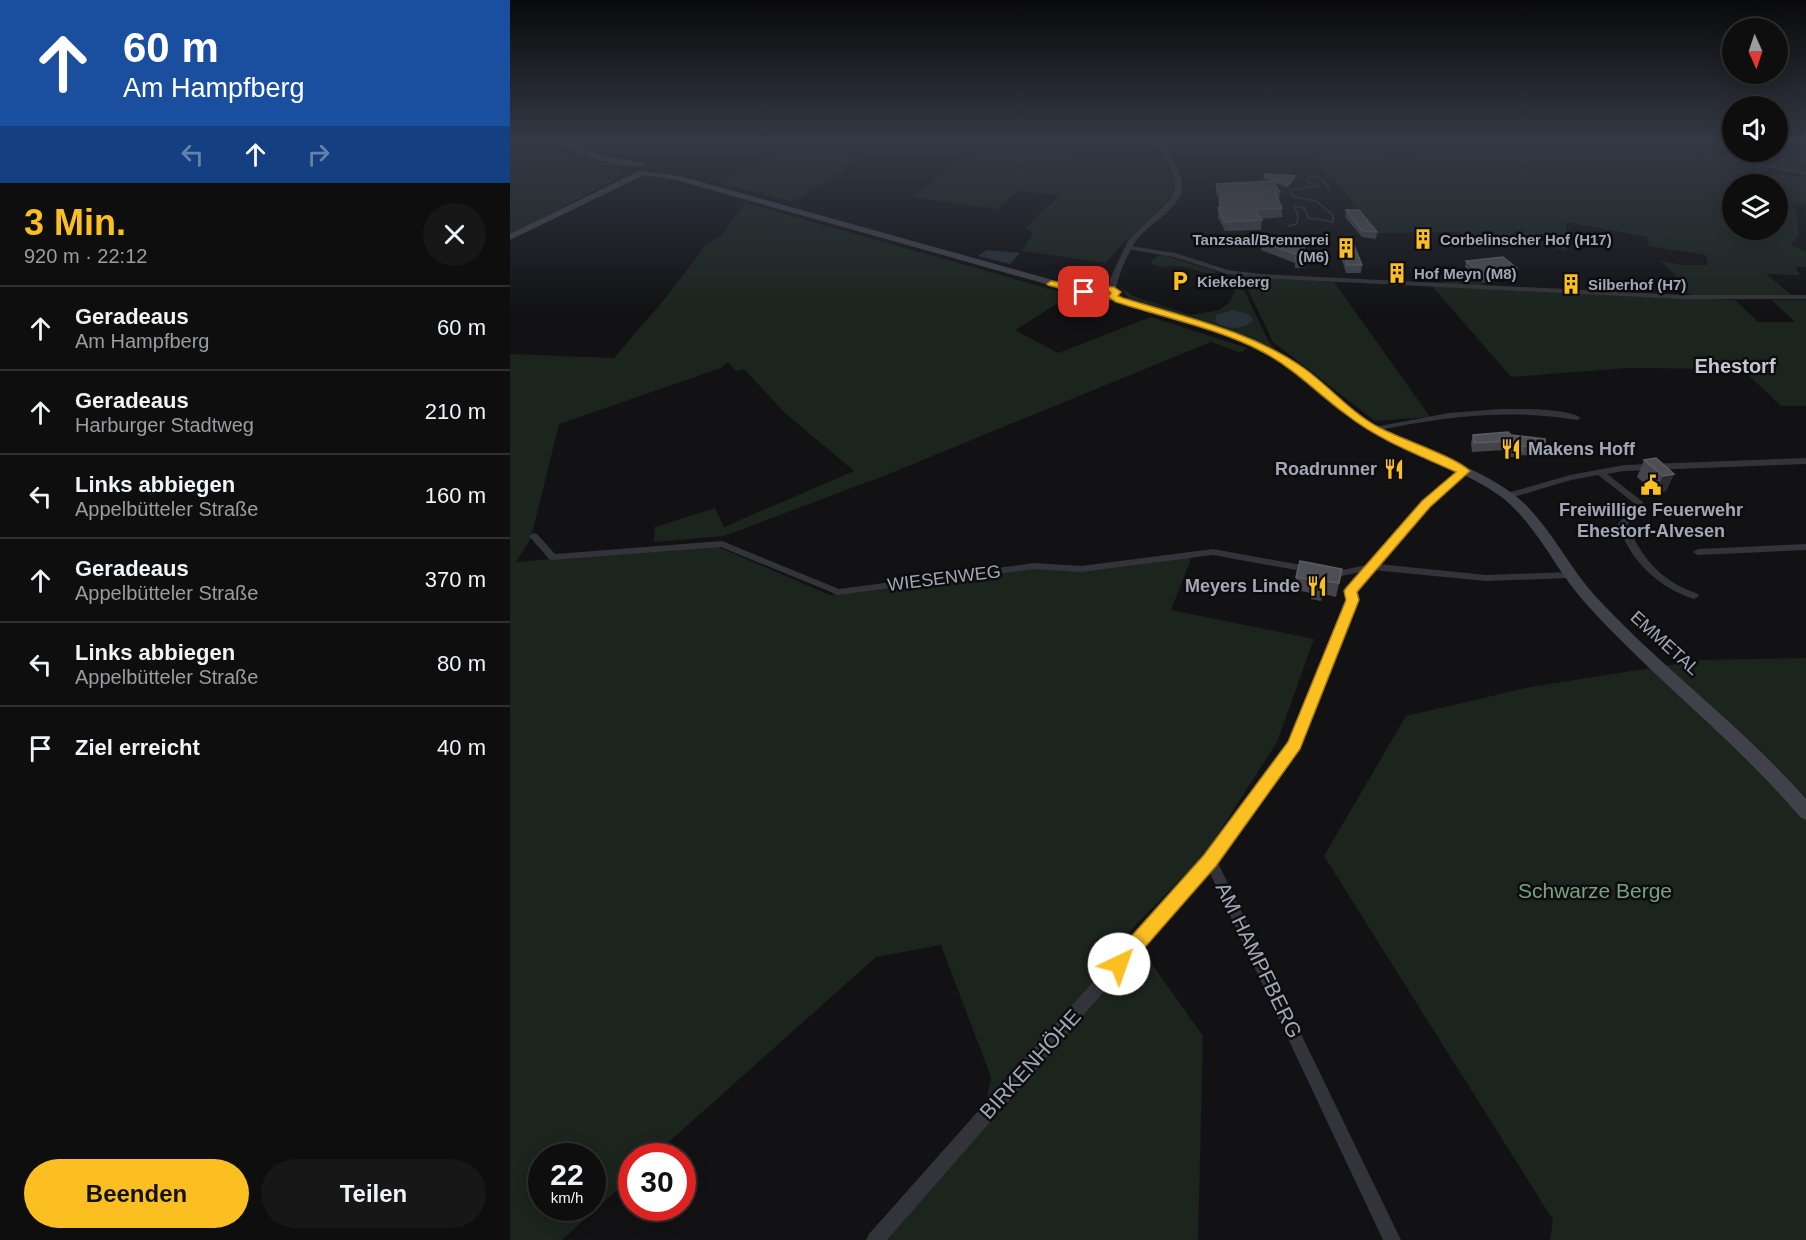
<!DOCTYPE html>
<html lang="de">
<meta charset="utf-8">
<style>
:root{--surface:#0e0e0f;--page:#171718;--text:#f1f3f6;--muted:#9b9c9e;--line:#2e2e2f;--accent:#fcbf22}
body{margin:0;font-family:Arial,sans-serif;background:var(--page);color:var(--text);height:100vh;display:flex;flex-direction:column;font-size:22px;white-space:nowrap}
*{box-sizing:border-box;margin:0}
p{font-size:20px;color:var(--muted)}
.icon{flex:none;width:33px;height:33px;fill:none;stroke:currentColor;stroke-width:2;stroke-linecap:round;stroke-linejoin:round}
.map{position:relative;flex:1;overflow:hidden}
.side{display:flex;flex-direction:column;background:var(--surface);width:510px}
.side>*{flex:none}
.banner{background:#1a4fa0;color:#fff;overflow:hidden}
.needle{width:39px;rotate:177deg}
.controls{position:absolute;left:1212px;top:18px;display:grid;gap:12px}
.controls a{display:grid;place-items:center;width:66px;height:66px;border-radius:50%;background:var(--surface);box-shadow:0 3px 15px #0003,0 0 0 2px var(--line);font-size:30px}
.speed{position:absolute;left:18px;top:1143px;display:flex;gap:12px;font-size:30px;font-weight:700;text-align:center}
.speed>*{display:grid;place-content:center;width:78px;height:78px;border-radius:50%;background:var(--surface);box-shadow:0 3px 15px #0003,0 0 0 2px var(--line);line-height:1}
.speed small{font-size:15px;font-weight:400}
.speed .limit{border:9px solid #d22;background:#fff;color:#111}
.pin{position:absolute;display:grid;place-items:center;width:51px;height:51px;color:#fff;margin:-26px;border-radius:12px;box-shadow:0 3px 9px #0006}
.me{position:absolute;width:66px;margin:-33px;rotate:42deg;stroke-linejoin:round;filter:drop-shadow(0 0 4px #0008)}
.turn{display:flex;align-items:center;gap:21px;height:126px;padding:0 24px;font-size:27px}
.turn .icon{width:78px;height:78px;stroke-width:2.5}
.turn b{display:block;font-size:42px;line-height:51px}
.lanes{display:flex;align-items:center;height:57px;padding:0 24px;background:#0003;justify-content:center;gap:30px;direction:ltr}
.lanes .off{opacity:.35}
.round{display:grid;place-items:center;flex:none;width:63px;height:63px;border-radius:32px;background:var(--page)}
.head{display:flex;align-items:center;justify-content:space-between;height:102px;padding:0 24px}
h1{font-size:36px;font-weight:700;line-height:45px;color:var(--accent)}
.primary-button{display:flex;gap:12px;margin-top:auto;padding:12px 24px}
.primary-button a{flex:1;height:69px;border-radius:36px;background:var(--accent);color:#111;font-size:24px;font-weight:700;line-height:69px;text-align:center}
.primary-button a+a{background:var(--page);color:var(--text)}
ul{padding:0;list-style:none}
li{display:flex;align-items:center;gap:18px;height:84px;padding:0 24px;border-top:2px solid var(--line)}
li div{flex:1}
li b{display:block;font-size:22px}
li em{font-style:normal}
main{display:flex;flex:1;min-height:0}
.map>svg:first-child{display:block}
.green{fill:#1c241e;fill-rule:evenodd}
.water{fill:#283038}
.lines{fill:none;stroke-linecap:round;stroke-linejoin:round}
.stream{stroke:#283038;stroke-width:2}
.minor{fill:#333439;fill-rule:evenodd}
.tertiary{fill:#333439;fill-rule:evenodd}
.secondary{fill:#414249;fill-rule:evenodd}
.wall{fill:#434349}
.shaded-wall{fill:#2b2b2f}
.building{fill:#4e4e55;stroke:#5b5c64;stroke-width:1.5}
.route{fill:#fcbf22;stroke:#a47c16;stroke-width:1.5}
.labels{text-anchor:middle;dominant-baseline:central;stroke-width:5;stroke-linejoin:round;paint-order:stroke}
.far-poi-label{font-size:15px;font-weight:bold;fill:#a3a7b5;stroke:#0d0d0f;text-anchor:start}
.poi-label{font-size:18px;font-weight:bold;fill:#a3a7b5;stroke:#0d0d0f;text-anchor:end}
.street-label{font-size:18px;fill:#a3a7b5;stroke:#0d0d0f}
.far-district-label{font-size:20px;font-weight:bold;fill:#c4c7d1;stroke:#0d0d0f}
.near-park-label{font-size:21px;fill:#78a27d;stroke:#0d0d0f}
.near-street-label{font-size:21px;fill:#a3a7b5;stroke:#0d0d0f}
</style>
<main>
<section class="side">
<div class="banner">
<div class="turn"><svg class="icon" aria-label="ahead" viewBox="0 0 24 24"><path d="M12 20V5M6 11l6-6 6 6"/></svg><div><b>60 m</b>Am Hampfberg</div></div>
<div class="lanes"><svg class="icon off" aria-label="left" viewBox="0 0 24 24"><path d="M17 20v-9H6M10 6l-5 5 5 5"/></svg><svg class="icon" aria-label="ahead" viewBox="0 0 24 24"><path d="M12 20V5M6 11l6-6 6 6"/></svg><svg class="icon off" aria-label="right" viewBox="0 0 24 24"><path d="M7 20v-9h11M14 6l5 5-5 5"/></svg></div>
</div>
<div class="head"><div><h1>3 Min.</h1><p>920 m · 22:12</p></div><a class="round"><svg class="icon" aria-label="close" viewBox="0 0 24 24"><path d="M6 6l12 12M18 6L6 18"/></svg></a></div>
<ul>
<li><svg class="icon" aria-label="ahead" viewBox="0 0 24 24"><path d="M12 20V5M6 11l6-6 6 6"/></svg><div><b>Geradeaus</b><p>Am Hampfberg</p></div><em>60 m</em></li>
<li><svg class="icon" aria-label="ahead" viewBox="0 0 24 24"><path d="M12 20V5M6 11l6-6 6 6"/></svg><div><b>Geradeaus</b><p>Harburger Stadtweg</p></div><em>210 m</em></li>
<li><svg class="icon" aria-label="left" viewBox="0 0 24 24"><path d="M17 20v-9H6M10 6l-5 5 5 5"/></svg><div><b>Links abbiegen</b><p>Appelbütteler Straße</p></div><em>160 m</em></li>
<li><svg class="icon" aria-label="ahead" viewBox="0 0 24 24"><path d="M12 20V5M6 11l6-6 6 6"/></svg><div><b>Geradeaus</b><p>Appelbütteler Straße</p></div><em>370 m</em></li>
<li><svg class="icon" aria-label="left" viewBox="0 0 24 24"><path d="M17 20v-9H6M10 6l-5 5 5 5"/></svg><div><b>Links abbiegen</b><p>Appelbütteler Straße</p></div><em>80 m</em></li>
<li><svg class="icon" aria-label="arrive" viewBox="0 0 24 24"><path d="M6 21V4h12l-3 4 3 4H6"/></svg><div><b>Ziel erreicht</b></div><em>40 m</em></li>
</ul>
<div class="primary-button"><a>Beenden</a><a>Teilen</a></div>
</section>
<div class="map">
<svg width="1296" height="1240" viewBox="0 0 1296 1240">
<rect width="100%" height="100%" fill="#121214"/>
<!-- green -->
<path class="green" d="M0 139H33L50 148 102 164 112 171 107 179 0 235Z
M796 139H867L878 153H906L899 141 929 142 940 147 961 139H1157L1186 151 1245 164 1249 166 1252 174 1296 177V205L1278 204 1285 209 1289 234 1280 245 1296 251V267H1285L1290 275 1256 274 1283 296 1182 295 1174 292 1165 275 1150 260 1170 265H1198L1196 255 1139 246 1136 236 1189 246 1056 222 1057 251 1020 243 966 245 948 232 869 233 794 143 799 142ZM1222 184H1268V230H1222Z
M1296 144V171L1261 165Z
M277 146 359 154 283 202 210 183Z
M469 148 649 156 664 178 663 195C641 220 615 238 596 263L512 251 524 232 515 229 549 195 508 191 487 209 401 197Z
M235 203 561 295 505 330 548 353 641 317 737 348 731 353 701 342 376 475 214 536 144 542 145 527 205 508 214 527 344 471 275 413 234 369 226 371 218 362 211 368 49 424 21 538 6 562 206 546 320 595 519 568 566 571 682 556 661 610 804 639 767 742 696 853 616 935 634 953 693 1036 688 1240H375L471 1128 481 1077 431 945 366 957 143 1156H122L121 1177 52 1240H0V354L104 358 158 295 195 246 211 236ZM32 1156H82V1208H32Z
M650 254 708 272C695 276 686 269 674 267 661 264 650 271 640 262Z
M930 274H963L977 288 935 286Z
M723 275 727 276 759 342 764 347 758 348 616 299 618 297 609 286 623 296 681 315 709 310 719 303 725 292Z
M731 275 824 282 920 417 865 421 763 342Z
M922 286 1225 300 1248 322H1285L1262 300H1296V406H1271L1232 369 1118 368 1001 377Z
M1296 658V1240H1040L1043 1220 814 856 896 716 1020 687 1192 660Z"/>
<!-- water -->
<path class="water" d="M477 250 510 253 500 264 468 256Z
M722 310 739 314 743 320 742 322C731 330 715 330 705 321L706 315Z"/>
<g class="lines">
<!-- stream -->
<path class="stream" d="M778 226 787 224 788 216 784 206 794 208 799 218 823 222V215L806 201 784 197 779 190 809 186 798 182 799 177C810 174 814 181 819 190"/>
<!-- minor -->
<path class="minor" d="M792 139H797L799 142 795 143Z
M876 139H921L949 142 947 143 904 141H878Z
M1158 139C1172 139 1197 151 1212 155 1240 162 1268 167 1296 171V175L1208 157 1175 146Z
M620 246 665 253 718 270 751 274 1174 295H1296V299H1174L751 278 717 274 664 257 618 249V247Z
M991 409C1011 409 1055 408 1071 418L1067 420C998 408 932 417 864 431L860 429 864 427 939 413Z
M1296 458V464L1114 471 1097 474 1133 502 1135 508 1131 515 1121 520 1118 524C1125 546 1142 569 1161 581 1169 587 1179 590 1188 594L1189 596 1184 599C1149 588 1119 560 1108 524L1115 516 1124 511 1125 508 1124 503 1088 475 1061 480 997 499 992 496 994 494 1060 475 1114 465Z
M954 468 957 469V473L911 514 868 564 976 575 1059 572 1064 575 1059 578 976 581 863 570 845 591 847 600 788 747 707 861 891 1240H873L699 871 377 1240H356L359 1234 695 856 779 742 837 600 835 591 850 572 827 577 813 574 812 572 813 570 827 571 857 565 905 510 951 469Z
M24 533 27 534 45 554 212 541 329 589 524 563 571 566 703 549 802 567 807 570 802 573 703 555 571 572 524 569 328 595 211 547 42 560 39 559 19 536Z
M1296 544V550L1188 555 1183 552 1188 549Z"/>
<!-- tertiary -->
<path class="tertiary" d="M643 139H649C657 153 674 172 672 189 670 208 636 226 626 241 617 255 609 273 606 289L599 291 600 279 619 239 660 200 665 190 663 173Z"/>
<!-- secondary -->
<path class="secondary" d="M41 139H50L91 155 138 164C120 174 57 151 41 139Z
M129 171 170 176 564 286C579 283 599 283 611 292L608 296C663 316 724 325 774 355 811 377 838 411 876 431 917 453 963 465 1002 493 1038 520 1056 565 1087 598 1153 669 1232 726 1296 799V820L1290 817C1225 740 1145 680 1078 606 1047 573 1029 528 994 499 957 470 909 459 868 436 831 416 803 382 767 360 717 329 656 321 601 300L586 302 568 293 166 180 134 175 0 240V234ZM578 291 600 293 587 296Z"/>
</g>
<!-- wall -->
<path class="wall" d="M755 174 785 179 778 188 764 183 770 192 769 201 772 208V217L751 219 752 220 751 230 715 231 708 217 709 200 706 193V184L760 181 754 179Z
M836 210 867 232 866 239 852 237 835 217Z
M752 240 794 242 795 260V268H785V263L751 250Z
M830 243 852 265 851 273H836L829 250Z
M956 261 1007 268 1005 274 991 280 973 283 955 267Z
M963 435H1001L1036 449 1033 457 1010 455 1009 458 995 456V450L962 452 961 443Z
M1134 460 1164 474 1156 491 1145 493 1127 477Z
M832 569 826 597 813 594 811 601 801 599 802 593 784 590 786 577Z"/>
<!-- shaded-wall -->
<path class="shaded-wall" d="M785 176V179L778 188V185Z
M1007 268 1005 274 991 280 973 283 975 277Z
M1164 474 1156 491 1145 493 1153 476Z"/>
<!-- building -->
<path class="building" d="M755 174 785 176 778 185 755 176Z
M763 181 770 192 765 193 772 208 745 210 752 220 715 222 708 208 712 206 709 199 713 198 706 184Z
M836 210H849L867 232 852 231Z
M752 240 794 242 795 260H786V254L751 242Z
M830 243H843L852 265H837Z
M993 257 1007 268 992 274 975 277 956 261Z
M998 432 1001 435 1035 439 1036 449 1011 446 1012 450 998 448V441L964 443 963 435Z
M1146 458 1164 474 1153 476 1134 460Z
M790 561 832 569 829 583 815 581 813 588 803 586 804 580 786 577Z"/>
<!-- sky -->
<linearGradient id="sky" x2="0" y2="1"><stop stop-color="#0a0a0b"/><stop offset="0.45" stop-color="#333945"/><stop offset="1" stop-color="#333945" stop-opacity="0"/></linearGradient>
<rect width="1296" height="312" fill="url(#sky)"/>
<!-- route -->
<path class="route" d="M541 281 574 286 604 287 611 292 608 296 613 298C674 317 742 331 795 369 820 387 841 413 870 428 891 439 946 457 960 471L920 507 847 592 849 600 790 749 706 866 615 970 609 973 602 970 599 964 602 958 694 855 778 742 836 600 834 591 836 588 912 501 946 472C909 455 869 440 837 415 808 394 785 369 753 352 710 329 653 317 606 302L598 297 601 293 599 291H578L574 295 538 285 537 284Z"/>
<!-- icons -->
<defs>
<g id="building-bare" transform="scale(1.62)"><path d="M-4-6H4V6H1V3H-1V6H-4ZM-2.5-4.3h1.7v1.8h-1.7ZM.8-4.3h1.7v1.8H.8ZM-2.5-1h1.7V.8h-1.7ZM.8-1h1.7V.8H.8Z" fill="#fcbf22" stroke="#0d0d0f" stroke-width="2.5" paint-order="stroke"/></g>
<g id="parking-bare" transform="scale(1.62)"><path d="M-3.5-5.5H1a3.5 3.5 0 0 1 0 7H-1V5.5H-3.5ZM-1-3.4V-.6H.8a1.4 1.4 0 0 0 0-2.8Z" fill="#fcbf22" stroke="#0d0d0f" stroke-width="2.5" paint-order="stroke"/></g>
<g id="restaurant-bare" transform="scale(1.62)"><path d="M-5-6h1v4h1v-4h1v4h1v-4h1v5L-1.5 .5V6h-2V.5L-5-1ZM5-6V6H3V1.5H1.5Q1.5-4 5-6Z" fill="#fcbf22" stroke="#0d0d0f" stroke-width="2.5" paint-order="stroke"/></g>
<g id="civic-bare" transform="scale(1.62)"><path d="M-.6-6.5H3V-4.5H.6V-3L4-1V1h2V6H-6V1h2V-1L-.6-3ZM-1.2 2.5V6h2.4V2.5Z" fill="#fcbf22" stroke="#0d0d0f" stroke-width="2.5" paint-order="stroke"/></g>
</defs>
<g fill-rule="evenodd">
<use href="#building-bare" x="913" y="239"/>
<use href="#building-bare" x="836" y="248"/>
<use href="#building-bare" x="887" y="273"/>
<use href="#parking-bare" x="670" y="281"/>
<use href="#building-bare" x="1061" y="284"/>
<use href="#restaurant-bare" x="1001" y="449"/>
<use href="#restaurant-bare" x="884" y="469"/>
<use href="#civic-bare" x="1141" y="485"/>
<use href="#restaurant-bare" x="807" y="586"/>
</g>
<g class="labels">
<!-- far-poi labels -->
<g class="far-poi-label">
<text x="819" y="239" text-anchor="end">Tanzsaal/Brennerei<tspan x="819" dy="17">(M6)</tspan></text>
<text x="930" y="239">Corbelinscher Hof (H17)</text>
<text x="904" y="273">Hof Meyn (M8)</text>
<text x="687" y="281">Kiekeberg</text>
<text x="1078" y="284">Silberhof (H7)</text>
</g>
<!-- poi labels -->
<g class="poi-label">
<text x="1018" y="449" text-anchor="start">Makens Hoff</text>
<text x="867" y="469">Roadrunner</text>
<text x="1141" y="510" text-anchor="middle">Freiwillige Feuerwehr<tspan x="1141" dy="21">Ehestorf-Alvesen</tspan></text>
<text x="790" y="586">Meyers Linde</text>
</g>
<!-- street labels -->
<g class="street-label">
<text transform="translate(434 578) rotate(-7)">WIESENWEG</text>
<text transform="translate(1155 643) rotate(42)">EMMETAL</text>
</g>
<!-- far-district labels -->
<g class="far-district-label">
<text x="1225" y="366">Ehestorf</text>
</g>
<!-- near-park labels -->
<g class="near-park-label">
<text x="1085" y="890">Schwarze Berge</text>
</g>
<!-- near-street labels -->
<g class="near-street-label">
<text transform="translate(749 960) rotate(64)">AM HAMPFBERG</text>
<text transform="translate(520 1064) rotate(-48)">BIRKENHÖHE</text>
</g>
</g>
</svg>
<div class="controls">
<a><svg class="needle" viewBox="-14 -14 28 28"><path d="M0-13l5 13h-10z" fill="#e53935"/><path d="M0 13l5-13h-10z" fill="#9b9c9e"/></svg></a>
<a><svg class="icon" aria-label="sound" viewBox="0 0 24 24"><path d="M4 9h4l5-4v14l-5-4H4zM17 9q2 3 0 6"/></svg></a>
<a><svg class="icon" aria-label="layers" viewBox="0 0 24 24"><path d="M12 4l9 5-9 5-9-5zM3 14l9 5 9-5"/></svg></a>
</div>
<div class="speed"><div>22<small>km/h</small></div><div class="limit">30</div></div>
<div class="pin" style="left:574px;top:292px;background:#d93025"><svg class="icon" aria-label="arrive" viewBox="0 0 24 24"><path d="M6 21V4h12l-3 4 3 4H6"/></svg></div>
<svg class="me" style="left:609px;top:964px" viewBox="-20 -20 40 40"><circle r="19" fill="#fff"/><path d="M0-13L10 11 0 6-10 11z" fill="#fcbf22"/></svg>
</div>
</main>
